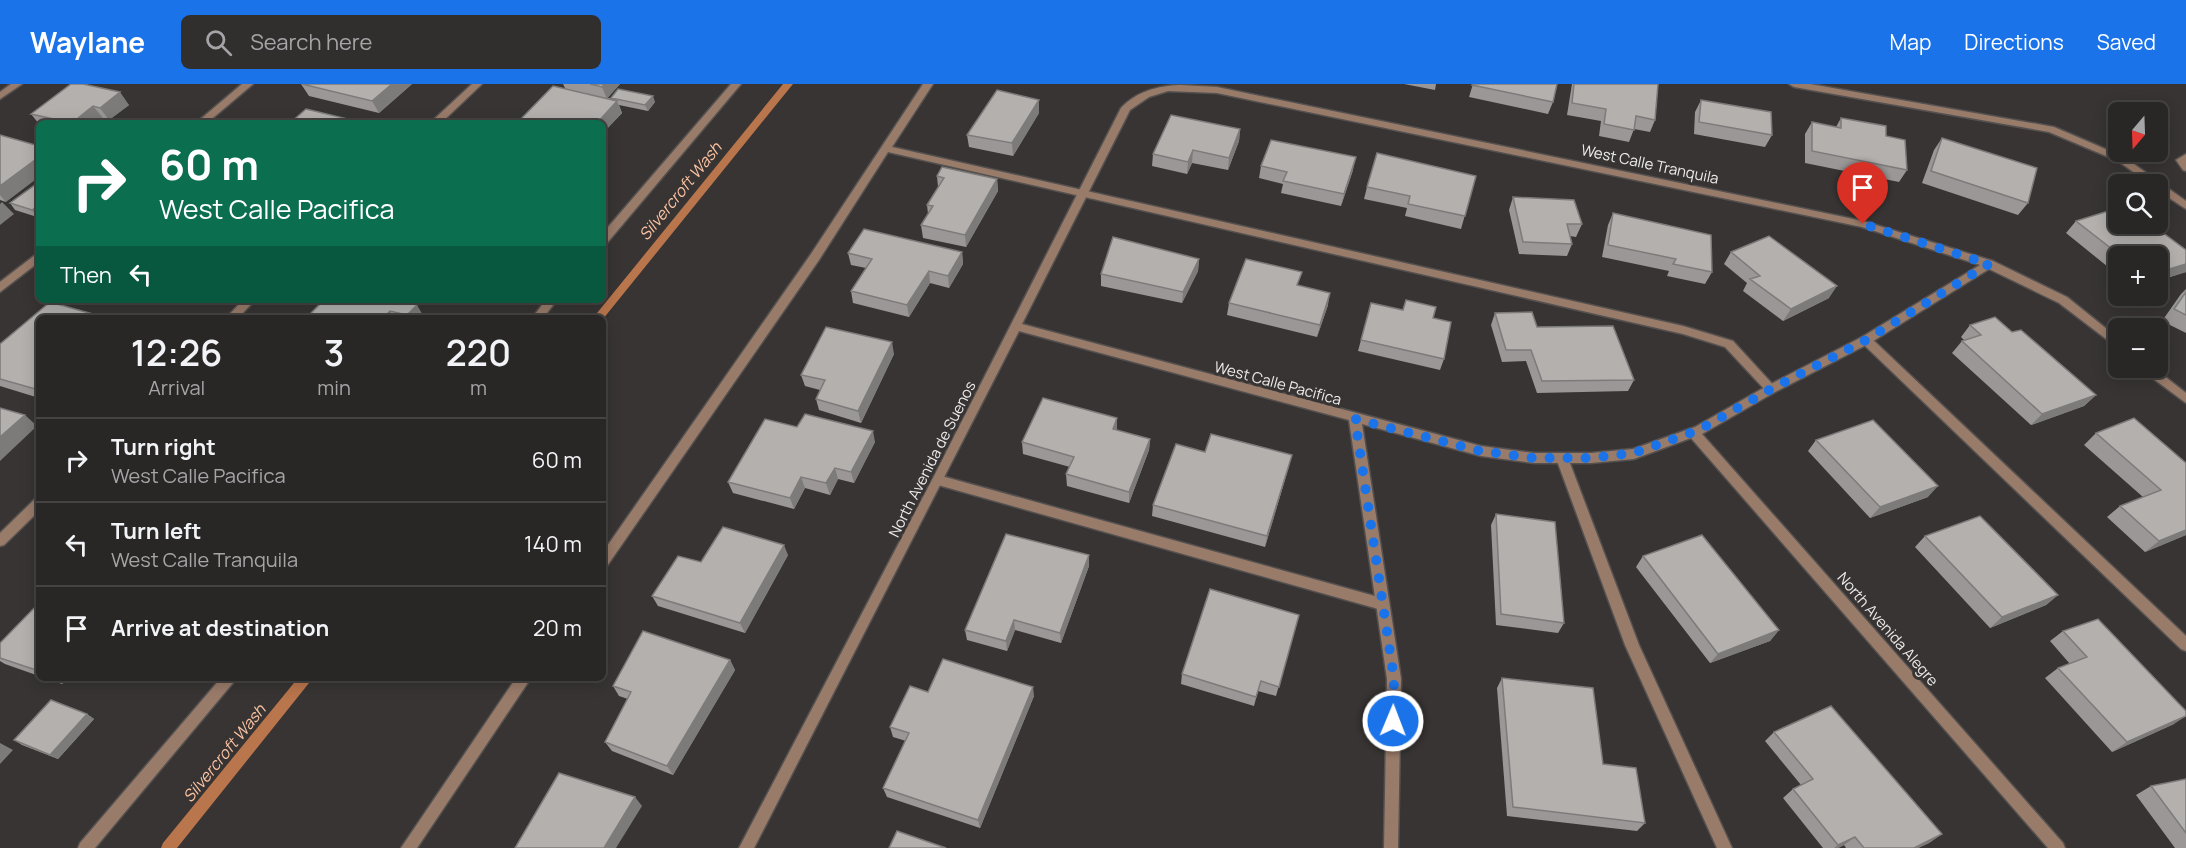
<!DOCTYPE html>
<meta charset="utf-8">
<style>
:root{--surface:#292726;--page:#312f2e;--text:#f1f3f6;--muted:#a5a5a7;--line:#454443;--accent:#1a73e8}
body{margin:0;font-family:Manrope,sans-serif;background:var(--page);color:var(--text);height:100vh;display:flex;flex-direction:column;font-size:22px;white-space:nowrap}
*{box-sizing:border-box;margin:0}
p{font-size:20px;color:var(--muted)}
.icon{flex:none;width:33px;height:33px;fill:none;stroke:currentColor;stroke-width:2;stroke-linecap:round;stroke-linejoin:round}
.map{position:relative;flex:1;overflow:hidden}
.side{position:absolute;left:36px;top:231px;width:570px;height:366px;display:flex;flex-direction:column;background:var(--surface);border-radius:9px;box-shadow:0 3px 15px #0003,0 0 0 2px var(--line)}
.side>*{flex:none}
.banner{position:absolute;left:36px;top:36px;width:570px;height:183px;border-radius:9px;box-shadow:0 3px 15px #0003,0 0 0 2px var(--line);background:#0b6e4f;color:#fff;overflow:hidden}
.needle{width:39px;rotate:199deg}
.controls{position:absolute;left:2108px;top:18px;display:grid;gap:12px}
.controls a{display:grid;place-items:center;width:60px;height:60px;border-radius:9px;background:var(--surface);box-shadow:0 3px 15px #0003,0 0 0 2px var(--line);font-size:30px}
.pin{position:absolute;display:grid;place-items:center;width:51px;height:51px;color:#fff;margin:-62px -26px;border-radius:50% 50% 50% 0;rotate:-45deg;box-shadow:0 0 6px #0007}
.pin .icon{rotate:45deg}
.me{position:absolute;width:66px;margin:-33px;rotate:1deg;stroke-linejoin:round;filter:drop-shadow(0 0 4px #0008)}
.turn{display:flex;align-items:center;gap:21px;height:126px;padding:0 24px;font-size:27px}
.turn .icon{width:78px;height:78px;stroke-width:2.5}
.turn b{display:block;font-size:42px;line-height:51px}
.then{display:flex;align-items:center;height:57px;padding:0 24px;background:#0003;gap:12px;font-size:22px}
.eta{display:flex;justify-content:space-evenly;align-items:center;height:102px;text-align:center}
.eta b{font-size:36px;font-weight:600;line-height:42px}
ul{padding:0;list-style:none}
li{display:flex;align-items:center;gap:18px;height:84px;padding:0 24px;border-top:2px solid var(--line)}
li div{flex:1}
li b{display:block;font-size:22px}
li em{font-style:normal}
header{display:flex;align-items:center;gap:36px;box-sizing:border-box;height:84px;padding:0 30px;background:var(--accent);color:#fff}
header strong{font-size:28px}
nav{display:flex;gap:33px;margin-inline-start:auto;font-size:21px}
.search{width:420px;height:54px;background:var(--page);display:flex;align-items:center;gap:15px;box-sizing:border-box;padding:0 21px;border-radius:9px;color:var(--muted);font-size:22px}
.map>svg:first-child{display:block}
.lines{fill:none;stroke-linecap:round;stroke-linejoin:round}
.stream{fill:#b9754c;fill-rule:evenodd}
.service-casing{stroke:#545150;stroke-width:3}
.minor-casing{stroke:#545150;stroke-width:3}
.service{fill:#997b69;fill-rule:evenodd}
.minor{fill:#997b69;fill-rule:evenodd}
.wall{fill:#9a9796}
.shaded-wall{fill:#7d7b7a}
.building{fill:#b3b0ae;stroke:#7d7b7a;stroke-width:1.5}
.route{stroke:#1a73e8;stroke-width:10;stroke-dasharray:0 18}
.labels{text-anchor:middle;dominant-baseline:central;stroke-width:6;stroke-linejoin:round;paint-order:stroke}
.street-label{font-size:15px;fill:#edebea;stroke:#373433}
.water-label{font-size:16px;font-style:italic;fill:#fcc3a2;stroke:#373433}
</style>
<header>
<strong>Waylane</strong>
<div class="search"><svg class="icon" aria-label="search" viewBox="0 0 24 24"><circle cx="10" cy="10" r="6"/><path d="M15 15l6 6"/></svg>Search here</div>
<nav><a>Map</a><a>Directions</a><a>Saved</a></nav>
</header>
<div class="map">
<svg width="2186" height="764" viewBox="0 0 2186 764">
<rect width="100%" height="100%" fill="#373433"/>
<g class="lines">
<!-- stream -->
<path class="stream" d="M783 0H793L603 235 593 234Z
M298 594H313L177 764H161L163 759Z"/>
<!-- service casing -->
<g class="service-casing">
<path id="service" d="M242 0H253L207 39H196Z
M731 0H741L607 159 603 160V149Z
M923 0H933L892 63 1683 242 1733 257 1777 305 1775 308H1767L1725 263 1683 250 888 68 819 176 607 482 603 483V468L811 170Z
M1789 0H1810L2054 43 2124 73 2186 117V125L2157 106V100H2150L2118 77 2049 48 1794 3Z
M2186 70V87L2183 86 2176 76Z
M39 168V178L0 208V198Z
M546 216H557L543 234H532Z
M1866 252 1870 253 2186 552V567L2181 565 1862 259 1860 256Z
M1562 369 1566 371 1568 374 1639 561 1732 764H1717L1625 561 1556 374 1558 371Z
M938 391 1382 514 1387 516 1389 520 1387 524 1382 526 938 401 934 399 932 396 934 393Z
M221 594H237L95 764H78L80 759Z
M516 594H531L417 764H401Z"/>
</g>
<!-- minor casing -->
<g class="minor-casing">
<path id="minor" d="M11 0H22L0 15V8Z
M472 0H482L441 39H430Z
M1180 1 1217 3 1863 137 1993 177 2067 213 2118 254V264L2059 219 1989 185 1870 259 1775 308 1702 350 2063 759 2065 764H2048L1691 354 1634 375 1591 379H1534L1481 372 1362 340 1401 595 1398 764H1384L1387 595 1349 336 1019 247 754 764H739L933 394 1121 24C1137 7 1158 2 1180 1ZM1168 7 1217 9 1862 143 1980 181 1862 253 1767 302 1695 343 1633 365 1591 369H1534L1481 362 1022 240 1130 26 1149 13Z
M243 216H255L238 234H226Z
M2142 284H2154L2186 309V319L2143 287Z
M39 414V427L4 461 0 462V449L35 415Z"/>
</g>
<!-- service -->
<use href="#service" class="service"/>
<!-- minor -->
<use href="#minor" class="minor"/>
</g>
<!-- wall -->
<path class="wall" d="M71 0 129 21 109 36 103 34 97 39H39V40L31 30Z
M301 0H412L379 29 309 12Z
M563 0H620L607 14 655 18 648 27 619 21 622 29 603 49V39L565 4Z
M1404 0H1436L1435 6Z
M1473 0 1553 18 1548 30 1469 13Z
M1572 0H1658L1655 36 1650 48 1634 45 1629 58 1599 52 1601 37 1567 31Z
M1039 16V29L1013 72 969 63 967 51Z
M1701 16 1772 51 1765 63 1694 50 1695 28Z
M1841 34 1886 52 1907 86 1899 98 1805 79V50L1812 38 1836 43Z
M1240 45 1239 57 1228 86 1192 79 1187 90 1152 82 1153 70Z
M0 51 6 118 0 116Z
M1942 54 2028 119 2018 131 1922 99 1934 66Z
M1261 82 1353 86 1341 122 1281 109 1283 100 1259 94Z
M937 92 997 95 998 107 966 163 923 154 921 141 928 130 927 121 938 103Z
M1476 92 1461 145 1405 132 1407 124 1364 115 1367 103Z
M39 98V131L37 133 15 126 10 119Z
M1513 113 1582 140 1576 153 1570 152 1572 160 1567 172 1519 170 1509 126Z
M1613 129 1712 188 1705 200 1667 192 1669 187 1602 173 1608 141Z
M2076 137 2186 166V188L2157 197V172H2118V186L2113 187 2066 149Z
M962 168 963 180 949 204 930 199 909 233 853 219 851 207 866 184 851 181 848 169Z
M1731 168 1829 214 1783 237 1743 207 1747 199 1724 180Z
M1199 175 1198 187 1182 219 1101 202V190Z
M2186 205V249L2162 237 2181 210Z
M324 216 424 233 423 234H306Z
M1229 219 1328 221 1317 253 1227 231Z
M1371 219 1433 234 1444 275 1440 286 1358 267Z
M1495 229 1537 243 1634 296 1628 307 1537 309 1526 277 1502 278 1491 241Z
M39 234V314L0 302V260Z
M1970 241 2012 248 2096 311 2084 322 2031 341 1952 269 1962 257 1964 256 1961 253Z
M894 270 861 339 819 326 816 315 820 306 805 302 801 291Z
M1117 334V346L1150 355 1149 366 1129 419 1067 402 1066 390 1070 383 1023 370 1022 358Z
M797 343 875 358 854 399 838 395 830 411 805 404 794 425 733 409 728 398Z
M2096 349 2186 379V451L2145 468 2107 433 2120 422 2143 413 2084 361Z
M1816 356 1928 413 1870 434 1808 367Z
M1205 368 1289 382 1265 463 1152 432 1153 421Z
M1496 430 1564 539 1558 549 1496 541 1491 441Z
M1925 452 2058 511 2046 521 1990 544 1915 463Z
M788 471 745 549 658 522 652 512 701 478Z
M1089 471V482L1061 559 1015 546 1007 567 967 556 965 546Z
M1643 472 1779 546 1770 557 1710 579 1636 483Z
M39 519V592L5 580 0 577V559Z
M1299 531 1276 612 1258 607 1254 622 1181 600 1182 590Z
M2063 547 2174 640 2112 668 2045 594 2058 584 2070 580 2050 557Z
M730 576 735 586 673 691 612 667 605 658 628 615 619 612 613 602Z
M45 594H68L62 600Z
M1502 594 1603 680 1645 739 1637 747 1507 732 1497 604Z
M928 608 1034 612 980 744 887 713 883 704 906 657 893 653 890 643Z
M87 630 94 635 58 675 22 661 14 656Z
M1774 648 1942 750 1929 759 1918 764H1846L1844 761 1838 764H1823L1783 714 1793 705 1801 701 1765 657Z
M2186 695V764H2175L2136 711 2151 702Z"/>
<!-- shaded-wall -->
<path class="shaded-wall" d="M392 0H412L379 29 372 17Z
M604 0H620L607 15 602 3Z
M120 8 129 21 109 36 100 24Z
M653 12 655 18 648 27 645 21Z
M1039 16V29L1013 72 1012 59Z
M617 17 622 29 603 49V39H597Z
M93 22 103 34 97 39H72Z
M1240 45 1239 57 1228 86 1229 74Z
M1193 66 1192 79 1187 90 1188 78Z
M39 73V93L6 118 0 111V102Z
M1356 73 1353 86 1341 122 1344 110Z
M997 95 998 107 966 163 965 151Z
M2 118 14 130 0 141V120Z
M39 121V131L37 133 32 126Z
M962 168 963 180 949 204 948 192Z
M1199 175 1198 187 1182 219 1183 208Z
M2186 180V188L2157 197V196L2166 186Z
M929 187 930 199 909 233 907 221Z
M1837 202 1829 214 1783 237 1791 225Z
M1330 209 1328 221 1317 253 1320 241Z
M417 221 424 233 423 234H409L407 231Z
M390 227 394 234H383Z
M892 258 894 270 861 339 858 327Z
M2096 311 2084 322 2031 341 2042 330Z
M25 331 37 342 0 377V353Z
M1117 334V346L1113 345Z
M873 347 875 358 854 399 851 388Z
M1150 355 1149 366 1129 419V408Z
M1292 371 1289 382 1265 463 1267 452Z
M835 384 838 395 830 411 826 399Z
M801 393 805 404 794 425 790 414Z
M1938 402 1928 413 1870 434 1880 423Z
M2186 446V451L2145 468 2159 457Z
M784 461 788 471 745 549 740 539Z
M1089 471V482L1061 559 1060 549Z
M2058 511 2046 521 1990 544 2002 533Z
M1014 536 1015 546 1007 567 1006 557Z
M1779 546 1770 557 1710 579 1718 570Z
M730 576 735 586 673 691 667 682Z
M53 594H68L62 600Z
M1033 603 1034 612 980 744 978 736Z
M87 630 94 635 58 675 50 671Z
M2186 632 2174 640 2112 668 2127 658Z
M0 659 13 666 0 680Z
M635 713 642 722 616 764H604Z
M1942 750 1929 759 1918 764H1914Z
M1855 753 1844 761 1838 764H1834L1838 761Z"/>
<!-- building -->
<path class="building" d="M71 0H83L120 8 100 24 93 22 72 39 31 30Z
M302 0H392L372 17Z
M590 0H604L602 3Z
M1473 0H1557L1553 18 1472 1Z
M1574 0H1658L1655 36 1636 32 1634 46 1604 40 1606 25 1572 19Z
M553 2 617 17 597 39H517Z
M618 5 653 12 645 21 611 14Z
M997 6 1039 16 1012 59 967 51Z
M1701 16 1771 28 1772 51 1699 38Z
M306 25 352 36 348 39H272L277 35 290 39Z
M1171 31 1240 45 1229 74 1193 66 1188 78 1153 70Z
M1841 34 1886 42V52L1905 56 1907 86 1812 67V38L1841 44Z
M0 51 39 62V73L0 102Z
M1942 54 2037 84 2028 119 1931 87Z
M1271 56 1356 73 1344 110 1283 97 1287 88 1261 82Z
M1377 69 1476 92 1465 132 1408 120 1410 112 1367 103Z
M942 83 997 95 965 151 921 141 933 122 927 121 944 94 937 92Z
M39 98V121L32 126 10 119Z
M1513 113 1574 116 1582 140H1567L1572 160 1523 158Z
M2118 124V140H2151L2186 166V180L2166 186 2157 178V172H2150L2145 169 2134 172H2121L2076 137Z
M1613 129 1711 151 1712 188 1673 180 1676 175 1608 161Z
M864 145 962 168 948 192 929 187 907 221 851 207 872 175 848 169Z
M1769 152 1837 202 1791 225 1750 195 1760 192 1731 168Z
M1113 153 1199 175 1183 208 1101 190Z
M1246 175 1302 188 1297 201 1330 209 1320 241 1229 219Z
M2186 208V231L2174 225Z
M324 216H399L417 221 407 231 390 227 383 234H306Z
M1406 216 1436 223 1433 234 1451 238 1444 275 1361 256 1371 219 1403 226Z
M50 218 107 234H39V306L0 295V260Z
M1532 228 1537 243 1613 242 1634 296 1542 297 1531 266H1506L1495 229Z
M1995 233 2012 248 2021 246 2096 311 2042 330 1962 257 1981 251 1970 241Z
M826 243 892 258 858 327 816 315 825 296 801 291Z
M1043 314 1117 334 1113 345 1150 355 1129 408 1066 390 1074 373 1022 358Z
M0 324 25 331 0 353Z
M805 330 873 347 851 388 835 384 826 399 801 393 790 414 728 398 765 335 797 343Z
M2134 334 2186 379V446L2159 457 2120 422 2161 406 2096 349Z
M1873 336 1938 402 1880 423 1816 356Z
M1211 350 1292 371 1267 452 1153 421 1176 360 1205 368Z
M1496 430 1555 438 1564 539 1501 530Z
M1980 432 2058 511 2002 533 1925 452Z
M723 443 784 461 740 539 652 512 678 472 701 478Z
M1006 450 1089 471 1060 549 1014 536 1006 557 965 546Z
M1702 451 1779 546 1718 570 1643 472Z
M1210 505 1299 531 1279 603 1261 597 1256 613 1182 590Z
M39 519V587L0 574V559Z
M2098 535 2186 627V632L2127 658 2058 584 2087 573 2063 547Z
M643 547 730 576 667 682 605 658 631 608 613 602Z
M943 575 1033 603 978 736 883 704 909 649 890 643 910 602 928 608Z
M1502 594 1593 604 1603 680 1636 684 1645 739 1513 723Z
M51 616 87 630 50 671 14 656Z
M1831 622 1942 750 1914 764H1864L1855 753 1838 761 1793 705 1813 695 1774 648Z
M559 689 635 713 604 764H515Z
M2186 695V749L2151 702Z
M897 747 946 764H889Z"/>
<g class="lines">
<!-- route -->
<path class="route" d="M1393 637 1394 595 1355 335 1480 367 1534 374H1591L1634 369 1699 346 1771 305 1866 256 1989 180 1863 140"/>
</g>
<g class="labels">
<!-- street labels -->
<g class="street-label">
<text transform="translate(1650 80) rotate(12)">West Calle Tranquila</text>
<text transform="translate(1278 299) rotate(15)">West Calle Pacifica</text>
<text transform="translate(932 375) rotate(-63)">North Avenida de Suenos</text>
<text transform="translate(1888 545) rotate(49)">North Avenida Alegre</text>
</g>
<!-- water labels -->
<g class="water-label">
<text transform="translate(680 107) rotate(-51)">Silvercroft Wash</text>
<text transform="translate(224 669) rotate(-51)">Silvercroft Wash</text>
</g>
</g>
</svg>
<div class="controls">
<a><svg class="needle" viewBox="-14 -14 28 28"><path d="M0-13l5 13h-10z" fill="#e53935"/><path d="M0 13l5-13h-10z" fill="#a5a5a7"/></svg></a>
<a><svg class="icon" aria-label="search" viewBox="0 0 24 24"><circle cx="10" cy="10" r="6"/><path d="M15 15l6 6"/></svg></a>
<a>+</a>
<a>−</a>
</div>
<div class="pin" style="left:1863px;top:140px;background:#d93025"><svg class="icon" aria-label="arrive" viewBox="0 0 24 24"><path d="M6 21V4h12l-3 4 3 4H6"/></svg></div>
<svg class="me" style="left:1393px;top:637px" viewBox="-20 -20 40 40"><circle r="17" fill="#1a73e8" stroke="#fff" stroke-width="3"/><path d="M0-11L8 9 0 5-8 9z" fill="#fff"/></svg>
<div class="banner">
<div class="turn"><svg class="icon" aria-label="right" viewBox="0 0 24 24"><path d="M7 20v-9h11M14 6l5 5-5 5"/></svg><div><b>60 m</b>West Calle Pacifica</div></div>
<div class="then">Then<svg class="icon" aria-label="left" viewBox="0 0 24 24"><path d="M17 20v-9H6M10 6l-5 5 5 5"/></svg></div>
</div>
<section class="side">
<div class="eta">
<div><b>12:26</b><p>Arrival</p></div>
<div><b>3</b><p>min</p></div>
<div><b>220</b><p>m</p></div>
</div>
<ul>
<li><svg class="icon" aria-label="right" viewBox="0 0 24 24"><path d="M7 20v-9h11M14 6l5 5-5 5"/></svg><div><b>Turn right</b><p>West Calle Pacifica</p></div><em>60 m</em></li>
<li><svg class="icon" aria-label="left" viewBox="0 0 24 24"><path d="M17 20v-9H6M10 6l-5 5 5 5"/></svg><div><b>Turn left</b><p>West Calle Tranquila</p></div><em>140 m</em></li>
<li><svg class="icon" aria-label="arrive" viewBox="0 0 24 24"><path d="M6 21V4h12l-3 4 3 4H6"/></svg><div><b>Arrive at destination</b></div><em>20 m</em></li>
</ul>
</section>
</div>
